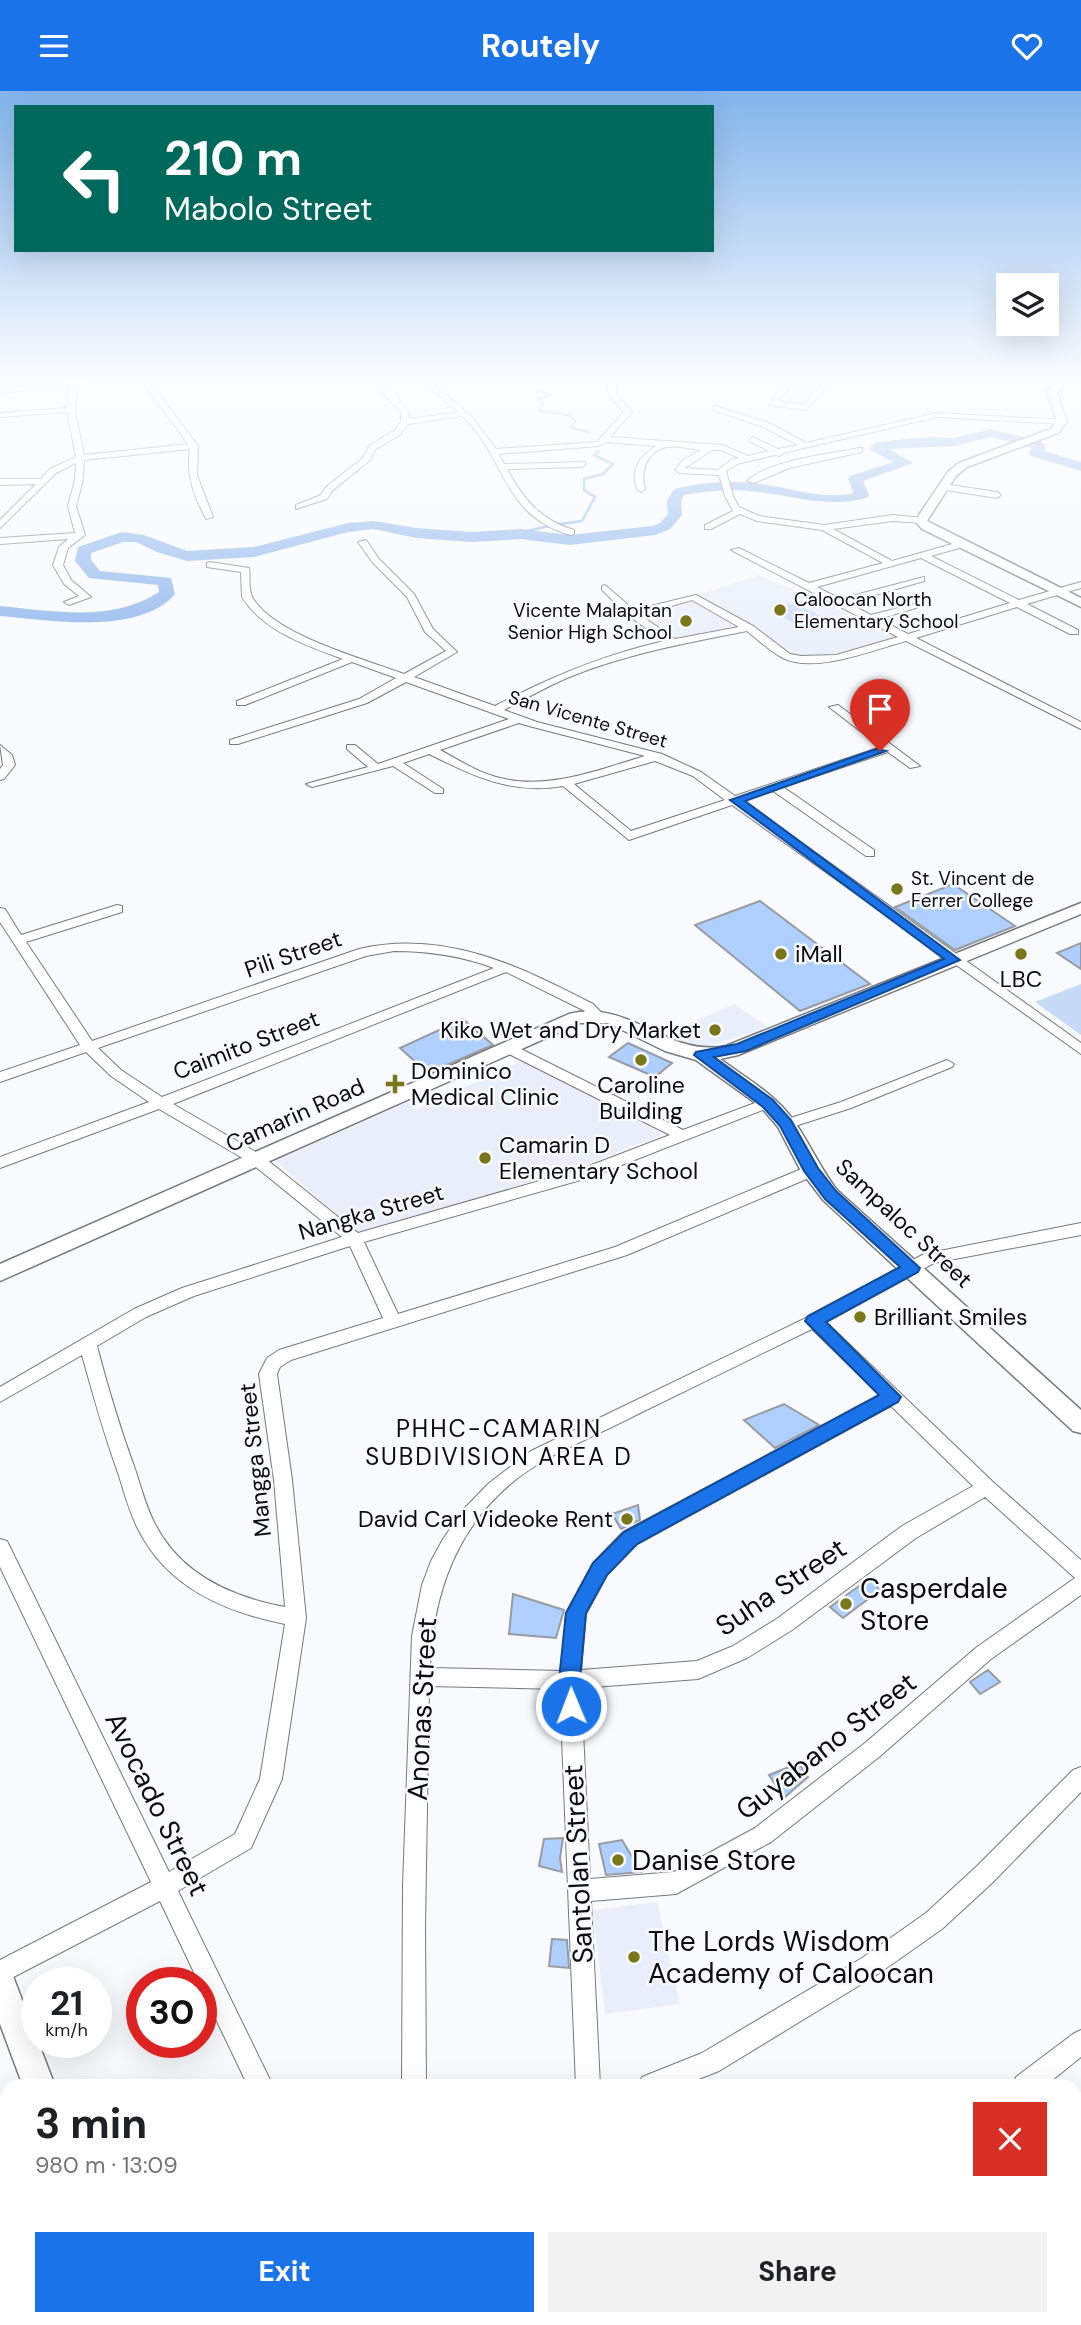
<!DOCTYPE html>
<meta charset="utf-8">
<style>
:root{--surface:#fff;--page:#f2f2f2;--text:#202124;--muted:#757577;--accent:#1a73e8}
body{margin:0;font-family:"DM Sans",sans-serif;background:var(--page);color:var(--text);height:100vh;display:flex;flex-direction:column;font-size:26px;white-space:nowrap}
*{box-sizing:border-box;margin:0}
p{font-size:23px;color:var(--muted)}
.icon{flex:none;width:38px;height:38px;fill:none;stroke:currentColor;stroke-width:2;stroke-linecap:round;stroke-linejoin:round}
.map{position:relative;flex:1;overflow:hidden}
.details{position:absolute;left:0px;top:1988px;width:1082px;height:247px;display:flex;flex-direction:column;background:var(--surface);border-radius:21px 21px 0 0;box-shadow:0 7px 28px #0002}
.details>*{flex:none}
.banner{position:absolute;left:14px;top:14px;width:700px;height:147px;border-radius:0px;box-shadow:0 7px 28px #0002;background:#00695c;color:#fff;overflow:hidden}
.buttons{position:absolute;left:996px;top:182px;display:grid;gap:14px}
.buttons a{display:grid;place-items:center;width:63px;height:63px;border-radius:0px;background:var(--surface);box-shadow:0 7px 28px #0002;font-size:35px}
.speed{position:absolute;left:21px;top:1876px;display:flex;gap:14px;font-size:35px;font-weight:700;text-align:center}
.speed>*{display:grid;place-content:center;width:91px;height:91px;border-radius:50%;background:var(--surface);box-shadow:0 7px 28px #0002;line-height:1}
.speed small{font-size:18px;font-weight:400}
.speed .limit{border:10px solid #d22;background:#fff;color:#111}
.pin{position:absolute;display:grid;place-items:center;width:60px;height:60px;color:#fff;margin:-72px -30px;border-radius:50% 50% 50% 0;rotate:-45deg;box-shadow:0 0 7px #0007}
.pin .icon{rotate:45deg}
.me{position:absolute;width:77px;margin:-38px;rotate:359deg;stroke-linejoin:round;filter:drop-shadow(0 0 5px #0008)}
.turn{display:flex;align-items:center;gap:24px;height:147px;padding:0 35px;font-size:32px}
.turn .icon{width:91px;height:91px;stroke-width:2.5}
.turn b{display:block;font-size:49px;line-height:60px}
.round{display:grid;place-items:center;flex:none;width:74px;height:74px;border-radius:0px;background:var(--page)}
.headline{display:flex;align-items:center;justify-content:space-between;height:119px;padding:0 35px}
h1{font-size:42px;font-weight:700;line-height:52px}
.button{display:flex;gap:14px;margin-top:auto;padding:14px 35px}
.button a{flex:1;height:80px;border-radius:0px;background:var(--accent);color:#fff;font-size:28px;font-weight:700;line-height:80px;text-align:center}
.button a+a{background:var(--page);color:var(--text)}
header{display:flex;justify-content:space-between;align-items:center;height:91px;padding:0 35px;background:var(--accent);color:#fff;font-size:32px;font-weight:700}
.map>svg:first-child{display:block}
.built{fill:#e8effa}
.green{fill:#c6daf7}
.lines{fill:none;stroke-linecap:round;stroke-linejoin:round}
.stream{stroke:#8ab3ec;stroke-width:2.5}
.river{fill:#8ab3ec;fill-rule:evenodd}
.building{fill:#afd0ff;stroke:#989ca0;stroke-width:2}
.street-casing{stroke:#76797d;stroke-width:2}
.secondary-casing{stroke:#76797d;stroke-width:3}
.street{fill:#fff;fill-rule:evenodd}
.secondary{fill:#fff;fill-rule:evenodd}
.route{fill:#1a73e8;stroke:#114b97;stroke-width:2}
.poi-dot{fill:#7a761a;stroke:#f8fafe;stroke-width:2.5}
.labels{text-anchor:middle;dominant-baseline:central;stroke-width:5;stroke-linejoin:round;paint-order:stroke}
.far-poi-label{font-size:19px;fill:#0b0c0e;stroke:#f8fafe;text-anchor:start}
.far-street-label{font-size:19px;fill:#0b0c0e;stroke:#f8fafe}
.street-label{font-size:23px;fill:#0b0c0e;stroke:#f8fafe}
.poi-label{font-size:23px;fill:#0b0c0e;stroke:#f8fafe;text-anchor:start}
.neighbourhood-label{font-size:24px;letter-spacing:2px;fill:#0b0c0e;stroke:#f8fafe}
.near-street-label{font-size:28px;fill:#0b0c0e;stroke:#f8fafe}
.near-poi-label{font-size:28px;fill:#0b0c0e;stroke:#f8fafe;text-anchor:start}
</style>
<header><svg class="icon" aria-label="menu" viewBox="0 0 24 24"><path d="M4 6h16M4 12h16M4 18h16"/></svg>Routely<svg class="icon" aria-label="heart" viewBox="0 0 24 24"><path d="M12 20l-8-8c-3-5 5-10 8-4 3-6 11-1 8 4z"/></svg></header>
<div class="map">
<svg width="1081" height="2234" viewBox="0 0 1081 2234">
<rect width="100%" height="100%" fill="#f8fafe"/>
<!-- built -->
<path class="built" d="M828 290V294L815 302 805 316 776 311 791 298 780 291Z
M759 484 901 545 834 563 810 566 791 563 694 505Z
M689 506 739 536 674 548 633 523Z
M735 913 767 936 699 959 664 943Z
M524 969 663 1043 543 1091 358 1141 275 1070 408 1011 416 1019Z
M657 1811 680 1913 605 1923 593 1819Z"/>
<!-- green -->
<path class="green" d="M789 513 804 517 837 533 813 541 780 525 777 518Z
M1081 893V944L1035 911Z"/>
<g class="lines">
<!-- stream -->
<path class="stream" d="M535 290 540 293 535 299 551 303 540 308 543 313 540 320 569 324 575 329 572 337 589 341
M955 290 961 294
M554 434 582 430 595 406 584 399V388L603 383 613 373 594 364 599 360
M505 445 549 435"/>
<!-- river -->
<path class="river" d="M991 338 1042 351 1046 357 1044 360 1081 371V380L1031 365 1029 362 1032 357 991 346 954 355 889 358 913 372 863 390 869 404 867 407C829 417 798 406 760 401 735 398 709 399 684 404L681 410 682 424 670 438 655 444 570 454 520 448 472 451 416 447 374 438 348 441 254 466 187 470 157 461 136 451H123L91 462V469L100 480 171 487 175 503C139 545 48 529 0 525V515C53 520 111 532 159 501L158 494 89 487 75 470 78 456 122 441 144 444 187 460 254 456 348 432 374 430 416 437 472 441 520 438 570 444 652 435 660 432 668 423 667 410 674 398C702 391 733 389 761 393 792 397 823 409 854 402L848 388 850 385 894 371 872 360 870 357 876 351 931 346 954 347Z"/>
</g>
<!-- building -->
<path class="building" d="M953 793 987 816 1015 835 955 859 895 816Z
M760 810 870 893 800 920 695 834Z
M1081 852V878L1057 862Z
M463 928 493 954 428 982 400 957Z
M628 952 672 972 655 986 609 966Z
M784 1313 819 1334 775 1357 744 1329Z
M638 1414 640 1429 621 1438 612 1423Z
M870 1487 880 1499 843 1527 830 1516Z
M513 1503 564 1519 556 1547 509 1543Z
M988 1579 1000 1591 980 1603 970 1591Z
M799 1672 808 1686 784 1707 769 1684Z
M563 1747 560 1767 562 1781 539 1775 544 1748Z
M622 1749 641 1781 606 1784 599 1753Z
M552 1848 567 1849 569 1877 549 1875Z"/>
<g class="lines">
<!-- street casing -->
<g class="street-casing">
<path id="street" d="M73 290H103L77 295 75 321 84 364 188 353 142 290H149L198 355 197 384 213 426 206 428C194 405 186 384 190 358L84 369 83 389 76 415 85 444 68 457 63 474 71 489 91 506 69 514 64 511 79 505 64 493 53 474 59 456 68 448 0 453V447L75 442 68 415 75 389 76 372 56 382 0 437V429L36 393 0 394V388H41L50 378 76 366 67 321 0 326V322L67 317 69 295 0 302V298Z
M371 290C388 290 399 308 409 321V328L458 321 422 290H430L472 326 496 358 597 351 624 321 610 306 606 290H614L618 305 632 321 610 346 722 354 748 365 769 360 749 350 752 346 778 358 798 354 763 336 714 319V315L769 332 806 352 937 322 1065 329 1062 333 937 326 783 362 780 365 775 364 737 373 726 380 733 405 739 416 759 425 824 434 893 424 924 427V431L921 432 893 430 833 438 892 470 963 450 968 453 966 455 931 465 1019 509 1081 491V497L1027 513 1078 539V543H1070L1017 516 916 547 1081 631V638L906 550C873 559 815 583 783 567 770 560 758 549 747 540 686 552 625 563 567 587 546 596 525 608 504 619L537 631 662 663 701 681 735 705 881 656 829 616 838 614 920 675 910 677 888 661 783 696 874 759V765H866L773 700 743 710 1081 952V963L732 714 629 749 563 695C512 704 473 685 429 663L403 672 443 698V702H435L393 675 312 696 306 693 368 676 347 658V654H355L378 673 509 628 406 591 367 612 238 653H230V649L359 608 396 587 352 571 245 614H237V610L343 568C307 555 263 540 242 506L241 481 207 476V472L210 471 249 477C251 487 247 499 254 509 278 545 364 568 404 583L446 560 425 541 407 506 373 472 358 451 366 449 379 468 414 503 433 538 457 561 414 586 495 615C550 586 603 564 664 550L629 525 602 499V495L605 494 634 519 696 504 753 535 790 563 801 565 836 564 898 546 731 459 739 457 809 492 883 472 822 439 757 430 740 423 711 438H705V434L733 420 725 405 719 384 679 382 675 379 683 369 701 359C691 358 676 354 666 356 646 361 640 381 645 398L641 401 637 398C630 378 639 366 656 355L606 351 599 355 499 363 504 373 585 371 586 373 582 376 507 378C523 408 540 429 574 439V443L571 444C501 425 507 366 462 325L408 333 401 343 376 358 369 370 332 400 327 408 296 418V414L321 404 326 396 363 367 370 354 395 339 401 331V321ZM712 359H721L739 367 731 369 718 379 685 377ZM921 467 1010 512 908 543 879 528 929 513V509L871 524 848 512 924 490V486L840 508 817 496ZM692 509 739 536 675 548 640 524ZM519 632 529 635 645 665C598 679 549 699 500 687 478 682 459 669 440 659ZM655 670 693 685 725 709 631 740 574 693Z
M769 290H777L788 299 778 310 804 314 826 290H833L806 319 769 314 780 299Z
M899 290H907L904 292Z
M859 357H862V361L789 377 754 392 747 390C772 368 827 364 859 357Z
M943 393 997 401 1001 404 997 407 940 398 939 396Z
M0 654 12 664 15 674 4 688 0 689V678L3 674Z
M117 814 122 815V821L26 851 92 950 359 858C444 838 520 875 593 913L604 924 602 927H592L583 919 506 881 173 1013 261 1064 358 1142 581 1078 670 1044 501 959 499 956 501 953H511L683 1039 763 1009H773L775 1012 773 1015 591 1086 364 1151 398 1223 615 1156 806 1076H816L819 1080 816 1084 627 1164 291 1269 280 1276 277 1283 292 1389 306 1527 282 1688 251 1757 178 1800 273 1995H248L201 1897V1892H199L160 1810 0 1893V1869L151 1791 0 1476V1448L7 1450 169 1781 235 1743 260 1688 285 1533C224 1521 167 1496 138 1438 129 1420 124 1400 118 1382 104 1343 93 1304 82 1264L0 1311V1296L134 1218 182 1197 342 1146 251 1072 159 1018 0 1077V1066L149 1011 111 985 86 961 0 991V981L80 954 0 831V817L5 818 21 844ZM394 860C430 860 461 865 494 877L162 1006 121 979 98 957 366 865ZM350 1155 383 1227 279 1259 267 1267 259 1283 274 1389 285 1516C232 1506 181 1484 155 1433 146 1416 141 1396 135 1378 120 1337 108 1297 97 1255L146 1226 194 1205Z
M947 969 954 973 952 976 851 1017 786 1038 779 1033 781 1030 841 1011Z
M1081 1132V1144L934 1172 826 1231 993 1391 1081 1469V1504L991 1568 879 1666 771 1751 676 1803 591 1810 600 1995H576L560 1598 429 1595 425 1835 426 1995H402L403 1795 412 1545 422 1494 431 1470 443 1448 463 1419 488 1393 531 1360 808 1226 924 1163ZM812 1238 880 1304 623 1441 593 1472 566 1522 561 1580 430 1577C433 1490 466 1414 545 1369 576 1352 609 1338 640 1322 698 1294 755 1266 812 1238ZM891 1315 973 1395 902 1435 778 1527 733 1555 697 1570 581 1579 586 1523 607 1484 637 1453ZM985 1406 1075 1487 977 1556 865 1652 755 1737 674 1781 590 1788 581 1597 698 1588 747 1567 792 1539 916 1447Z
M1081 1676V1701L992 1792 942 1838 878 1883 719 1980 681 1995H639L642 1986 702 1962 862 1867 926 1822 976 1776 1073 1679Z
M1081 1939V1966L1045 1995H1013L1016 1986 1073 1943Z
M406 2228H432L433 2234H407Z
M606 2228H632L634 2234H608Z"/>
</g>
<!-- secondary casing -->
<g class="secondary-casing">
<path id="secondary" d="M1058 290H1069L1057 302 1067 331 1058 342 967 376 956 385 927 430 1081 507V516L922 438 915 430 948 381 959 372 1050 338 1057 331 1047 301Z
M1081 812V823L738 964 720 968C746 987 776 1004 794 1030 810 1053 820 1077 837 1099L1081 1319V1342L1073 1340 823 1109 801 1080 778 1036 761 1016 696 969 665 960 608 932H580L0 1190V1173L569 923C632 908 667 967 726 955Z
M0 1875 11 1880 55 1995H23L0 1933Z
M110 2228H146L148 2234H112Z"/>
</g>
<!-- street -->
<use href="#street" class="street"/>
<!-- secondary -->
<use href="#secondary" class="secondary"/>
</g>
<!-- sky -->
<linearGradient id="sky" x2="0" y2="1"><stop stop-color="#82b4ea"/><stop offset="0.48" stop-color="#fcfdff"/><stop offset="1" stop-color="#fcfdff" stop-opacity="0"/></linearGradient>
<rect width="1081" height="603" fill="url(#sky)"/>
<!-- route -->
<path class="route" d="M876 658 886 660 745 710 960 869 746 960 714 966 773 1009 791 1029 818 1077 836 1100 920 1177 918 1181 826 1231 901 1306 898 1311 637 1453 607 1484 586 1522 580 1589 581 1615 578 1622 571 1625 563 1622 560 1615 559 1589 566 1522 593 1472 624 1441 879 1304 805 1230 808 1225 900 1176 825 1108 804 1080 780 1035 763 1016 694 964 696 961 737 953 944 868 730 709Z"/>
<!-- markers -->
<g class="poi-dot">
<circle cx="780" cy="519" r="7"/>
<circle cx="686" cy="530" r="7"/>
<circle cx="897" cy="798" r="7"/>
<circle cx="781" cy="863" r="7"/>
<circle cx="1021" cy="863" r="7"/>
<circle cx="715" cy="939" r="7"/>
<circle cx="641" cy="969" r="7"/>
<path d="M391.5 982.5h7v7h7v7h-7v7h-7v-7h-7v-7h7z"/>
<circle cx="485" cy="1067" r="7"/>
<circle cx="860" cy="1226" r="7"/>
<circle cx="627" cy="1428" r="7"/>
<circle cx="846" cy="1513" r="7"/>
<circle cx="618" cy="1769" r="7"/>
<circle cx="634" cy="1866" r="7"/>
</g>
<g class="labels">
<!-- far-poi labels -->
<g class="far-poi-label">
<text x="794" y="508">Caloocan North<tspan x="794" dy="22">Elementary School</tspan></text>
<text x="672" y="519" text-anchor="end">Vicente Malapitan<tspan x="672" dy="22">Senior High School</tspan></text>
<text x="911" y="787">St. Vincent de<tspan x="911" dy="22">Ferrer College</tspan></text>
</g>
<!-- far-street labels -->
<g class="far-street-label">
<text transform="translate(588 628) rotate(16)">San Vicente Street</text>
</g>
<!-- street labels -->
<g class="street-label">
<text transform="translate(293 863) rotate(-19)">Pili Street</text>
<text transform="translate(246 954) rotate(-21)">Caimito Street</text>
<text transform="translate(295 1024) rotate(-24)">Camarin Road</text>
<text transform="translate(371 1121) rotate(-16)">Nangka Street</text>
<text transform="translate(904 1132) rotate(43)">Sampaloc Street</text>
<text transform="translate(255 1369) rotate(-96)">Mangga Street</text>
</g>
<!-- poi labels -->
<g class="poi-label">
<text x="795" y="863">iMall</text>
<text x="1021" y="888" text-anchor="middle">LBC</text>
<text x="701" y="939" text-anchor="end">Kiko Wet and Dry Market</text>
<text x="411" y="980">Dominico<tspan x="411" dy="26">Medical Clinic</tspan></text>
<text x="641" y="994" text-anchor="middle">Caroline<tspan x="641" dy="26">Building</tspan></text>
<text x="499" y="1054">Camarin D<tspan x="499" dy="26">Elementary School</tspan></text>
<text x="874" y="1226">Brilliant Smiles</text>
<text x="613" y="1428" text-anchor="end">David Carl Videoke Rent</text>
</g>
<!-- neighbourhood labels -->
<g class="neighbourhood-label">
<text x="499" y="1337">PHHC-CAMARIN<tspan x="499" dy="28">SUBDIVISION AREA D</tspan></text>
</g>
<!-- near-street labels -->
<g class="near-street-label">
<text transform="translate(781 1496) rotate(-34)">Suha Street</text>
<text transform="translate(422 1618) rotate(-87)">Anonas Street</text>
<text transform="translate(826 1655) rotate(-38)">Guyabano Street</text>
<text transform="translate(157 1713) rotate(64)">Avocado Street</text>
<text transform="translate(578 1773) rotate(-93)">Santolan Street</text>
</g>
<!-- near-poi labels -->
<g class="near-poi-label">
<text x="860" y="1497">Casperdale<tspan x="860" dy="32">Store</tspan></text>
<text x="632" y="1769">Danise Store</text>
<text x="648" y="1850">The Lords Wisdom<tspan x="648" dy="32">Academy of Caloocan</tspan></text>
</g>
</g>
</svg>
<div class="buttons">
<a><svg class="icon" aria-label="layers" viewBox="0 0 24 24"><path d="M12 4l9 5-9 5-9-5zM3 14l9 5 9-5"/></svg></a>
</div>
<div class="speed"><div>21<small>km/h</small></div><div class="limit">30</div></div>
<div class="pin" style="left:880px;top:660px;background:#d93025"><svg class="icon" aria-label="arrive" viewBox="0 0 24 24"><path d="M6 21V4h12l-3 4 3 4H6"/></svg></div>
<svg class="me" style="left:571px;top:1615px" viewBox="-20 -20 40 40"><circle r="17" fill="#1a73e8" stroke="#fff" stroke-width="3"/><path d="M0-11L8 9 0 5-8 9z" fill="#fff"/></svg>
<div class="banner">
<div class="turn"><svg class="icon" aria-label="left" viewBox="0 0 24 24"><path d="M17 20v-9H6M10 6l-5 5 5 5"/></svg><div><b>210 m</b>Mabolo Street</div></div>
</div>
<section class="details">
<div class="headline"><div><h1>3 min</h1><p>980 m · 13:09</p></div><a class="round" style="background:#d93025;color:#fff"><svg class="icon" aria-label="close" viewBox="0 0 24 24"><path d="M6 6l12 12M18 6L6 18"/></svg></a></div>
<div class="button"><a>Exit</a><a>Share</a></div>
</section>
</div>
